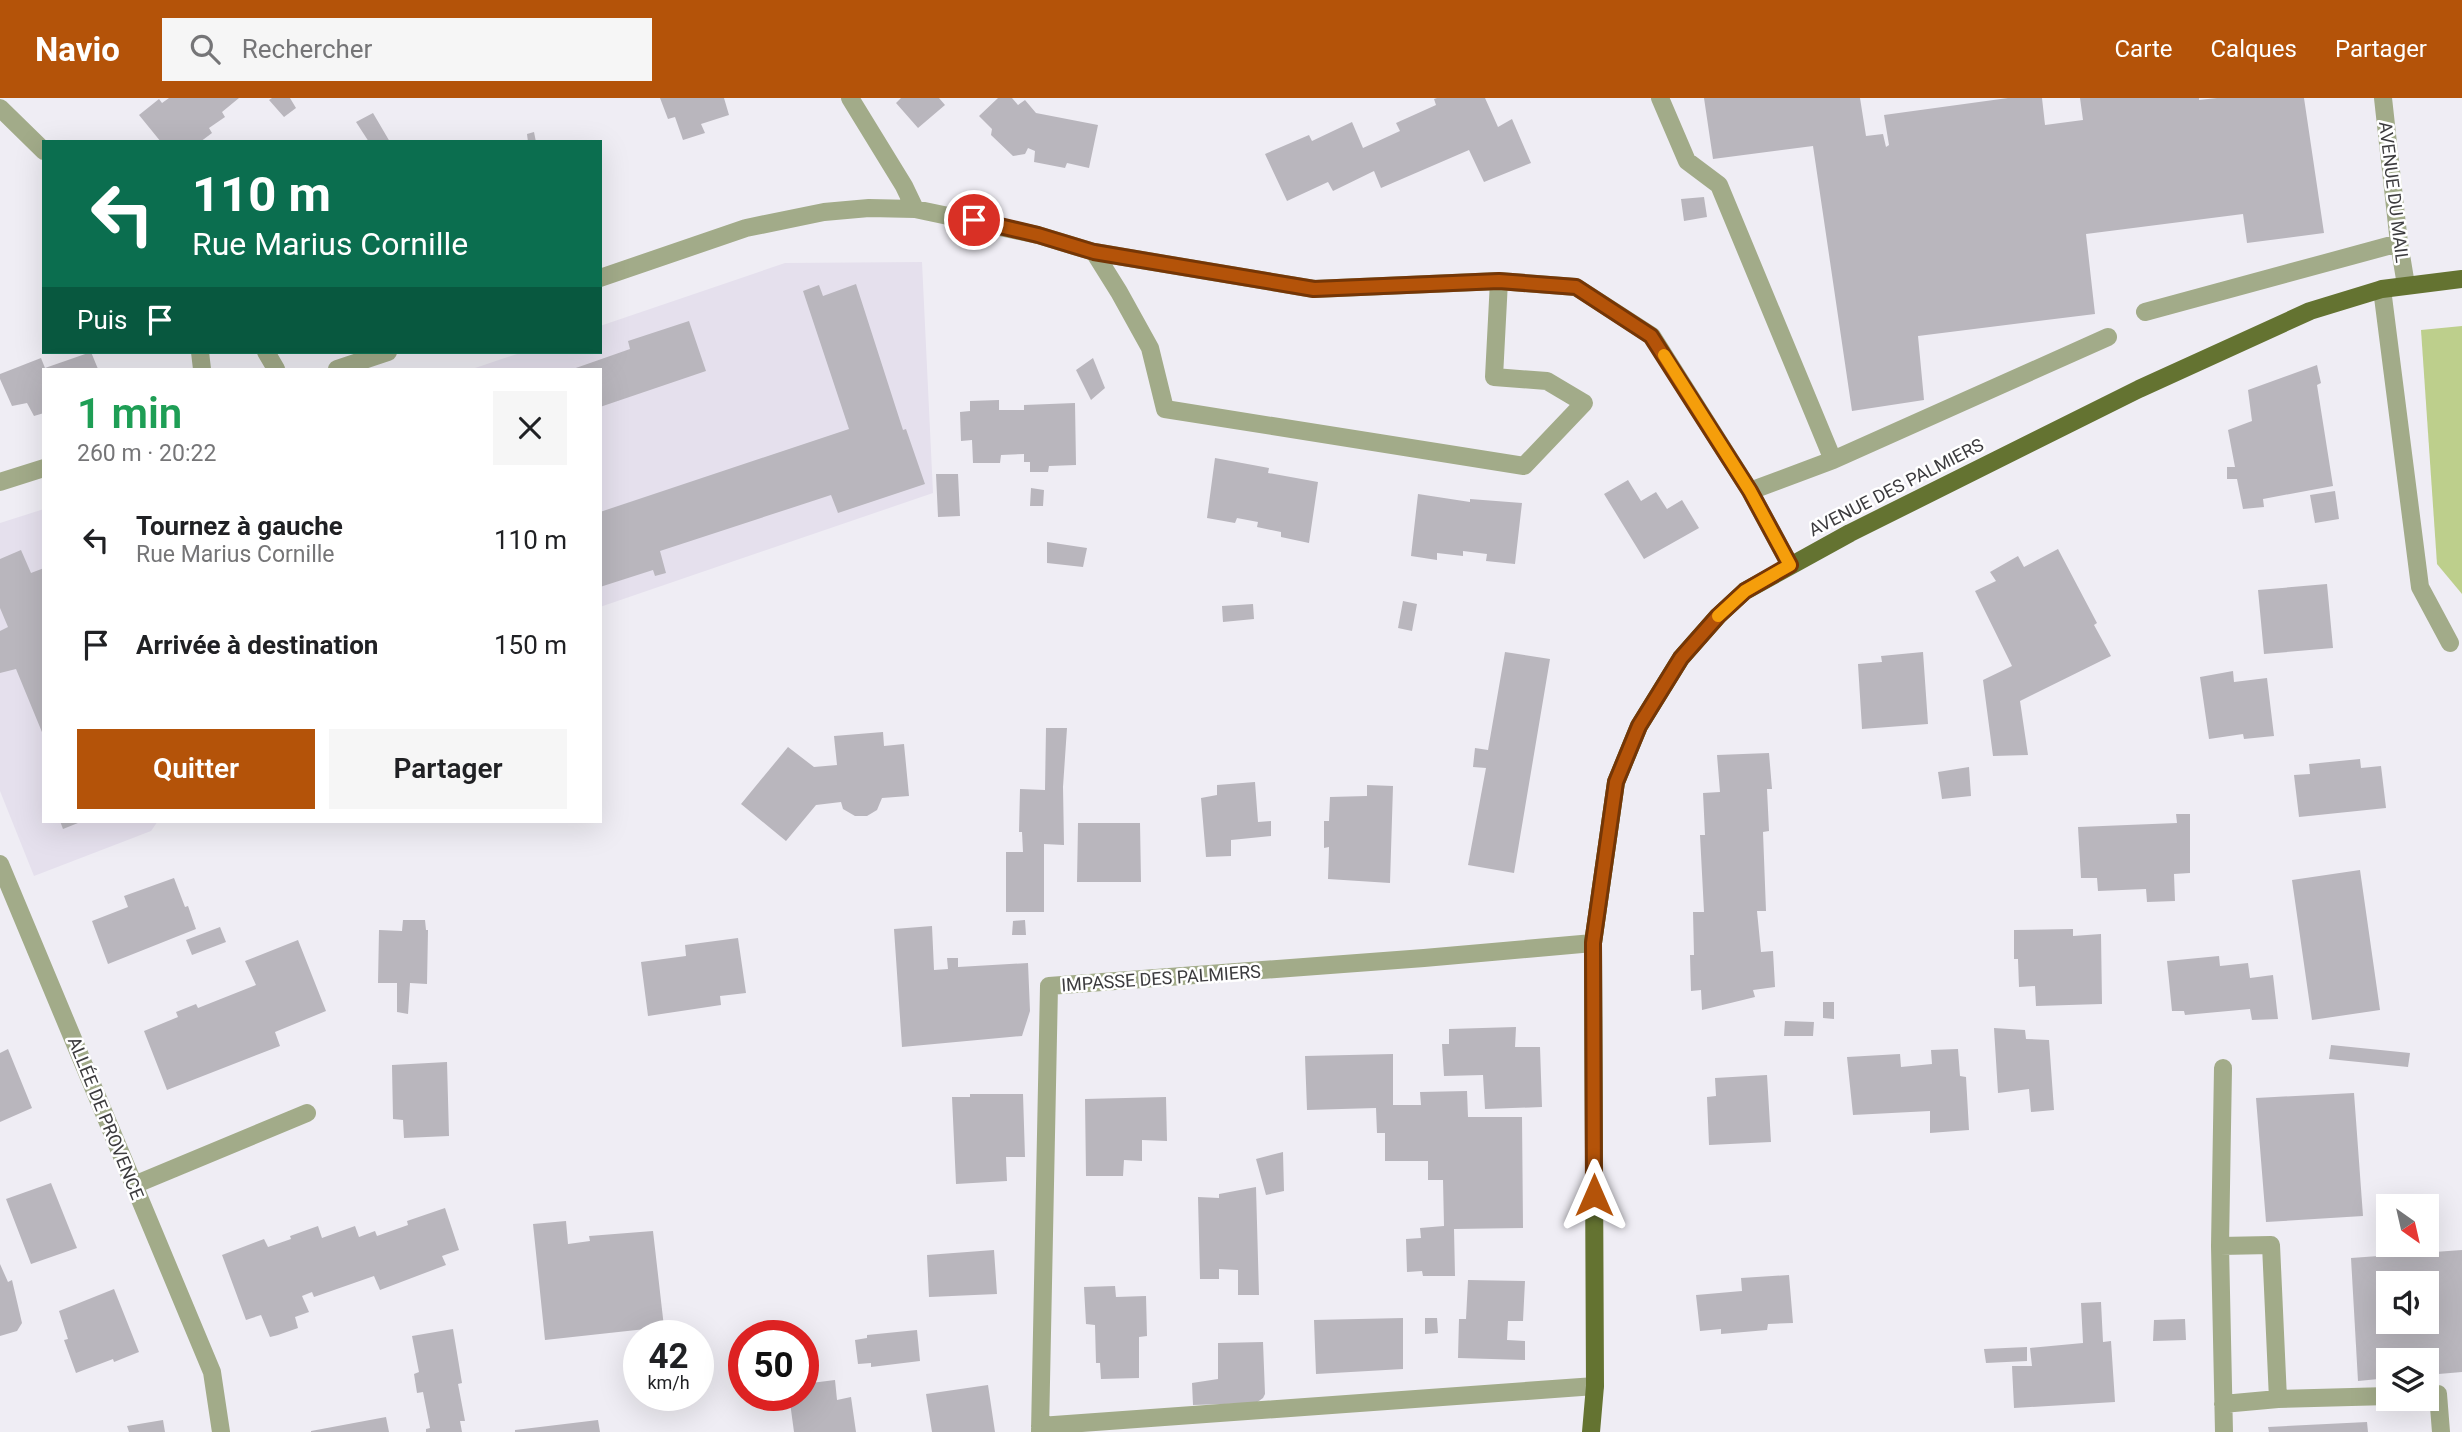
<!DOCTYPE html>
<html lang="fr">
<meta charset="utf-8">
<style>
:root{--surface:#fff;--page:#f6f6f6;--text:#202124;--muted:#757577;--accent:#b45309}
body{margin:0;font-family:Roboto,sans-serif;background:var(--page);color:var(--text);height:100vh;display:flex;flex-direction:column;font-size:26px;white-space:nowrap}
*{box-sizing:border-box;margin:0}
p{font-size:23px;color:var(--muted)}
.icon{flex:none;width:38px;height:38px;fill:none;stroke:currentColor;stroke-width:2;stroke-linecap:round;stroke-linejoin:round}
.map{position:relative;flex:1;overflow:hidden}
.panel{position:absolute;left:42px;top:270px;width:560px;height:455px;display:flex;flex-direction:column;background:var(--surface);border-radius:0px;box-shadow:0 7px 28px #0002}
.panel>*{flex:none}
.banner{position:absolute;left:42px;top:42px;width:560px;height:214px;border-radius:0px;box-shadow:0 7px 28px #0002;background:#0b6e4f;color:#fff;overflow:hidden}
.needle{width:46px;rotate:146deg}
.tools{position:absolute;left:2376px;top:1096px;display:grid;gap:14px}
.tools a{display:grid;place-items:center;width:63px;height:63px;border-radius:0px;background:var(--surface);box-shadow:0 7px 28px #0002;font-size:35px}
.speed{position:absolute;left:623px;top:1222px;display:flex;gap:14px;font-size:35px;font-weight:700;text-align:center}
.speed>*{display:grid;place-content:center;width:91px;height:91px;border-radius:50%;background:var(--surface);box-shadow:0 7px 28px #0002;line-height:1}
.speed small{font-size:18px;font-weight:400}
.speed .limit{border:10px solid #d22;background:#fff;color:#111}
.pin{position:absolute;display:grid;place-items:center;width:60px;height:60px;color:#fff;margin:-30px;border:4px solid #fff;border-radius:50%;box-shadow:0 2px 7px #0007}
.me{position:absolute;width:77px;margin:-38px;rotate:0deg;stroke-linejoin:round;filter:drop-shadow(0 0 5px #0008)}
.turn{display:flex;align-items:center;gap:24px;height:147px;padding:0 35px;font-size:32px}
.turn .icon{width:91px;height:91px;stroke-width:2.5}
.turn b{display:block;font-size:49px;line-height:60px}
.then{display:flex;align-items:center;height:66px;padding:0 35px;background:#0003;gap:14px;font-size:26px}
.round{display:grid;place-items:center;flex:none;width:74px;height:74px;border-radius:0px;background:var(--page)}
.overview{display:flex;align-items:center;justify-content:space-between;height:119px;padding:0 35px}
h1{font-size:42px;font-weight:600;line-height:52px;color:#1e9e55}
.action{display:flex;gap:14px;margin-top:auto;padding:14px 35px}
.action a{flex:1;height:80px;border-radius:0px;background:var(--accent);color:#fff;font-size:28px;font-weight:600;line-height:80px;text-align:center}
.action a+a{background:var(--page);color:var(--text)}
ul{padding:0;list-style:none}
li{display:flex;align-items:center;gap:21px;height:105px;padding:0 35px}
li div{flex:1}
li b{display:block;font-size:26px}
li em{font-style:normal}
header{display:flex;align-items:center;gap:42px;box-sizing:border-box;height:98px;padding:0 35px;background:var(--accent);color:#fff}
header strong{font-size:33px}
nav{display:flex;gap:38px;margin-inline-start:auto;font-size:24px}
.search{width:490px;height:63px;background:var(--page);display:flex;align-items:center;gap:18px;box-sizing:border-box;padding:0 24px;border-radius:0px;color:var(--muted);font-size:26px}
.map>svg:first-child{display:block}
.built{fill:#e5e0ed}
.green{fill:#bdcf8c}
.building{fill:#b9b6bd;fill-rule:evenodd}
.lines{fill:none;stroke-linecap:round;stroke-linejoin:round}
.minor{stroke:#a2ab89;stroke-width:18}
.major{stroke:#647331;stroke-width:18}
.route-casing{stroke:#753606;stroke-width:18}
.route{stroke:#b45309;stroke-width:12}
.slow{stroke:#f59e0b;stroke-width:12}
.labels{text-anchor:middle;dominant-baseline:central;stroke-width:5;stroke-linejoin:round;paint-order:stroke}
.street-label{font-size:18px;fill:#3c3b3e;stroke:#fff}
</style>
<header>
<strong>Navio</strong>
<div class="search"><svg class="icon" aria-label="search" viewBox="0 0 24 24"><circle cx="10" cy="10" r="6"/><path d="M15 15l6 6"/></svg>Rechercher</div>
<nav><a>Carte</a><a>Calques</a><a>Partager</a></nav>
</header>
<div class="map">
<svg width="2462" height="1334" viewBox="0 0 2462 1334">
<rect width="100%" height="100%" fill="#efedf4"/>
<!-- built -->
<path class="built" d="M922 164 933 395 600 509V271H472L523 254H600V228L785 165Z
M44 411V723H158L151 733 34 778 0 693V425Z"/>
<!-- green -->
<path class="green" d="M2462 228V496L2437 466 2421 232Z"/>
<!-- building -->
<path class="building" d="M169 0H239L222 14 225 19 209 30 212 35 200 44H161L139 17 159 1 162 5Z
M272 0H290L296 10 284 19 269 2Z
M660 0H724L729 17 701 26 705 35 683 42 675 19 668 21Z
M901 0H939L945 7 918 30 896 5Z
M998 0H1012L1018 7 1025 2 1036 15 1098 27 1089 70 1067 65 1065 70 1034 64 1035 53 1028 50 1025 56 1013 58 991 37 992 31 979 18Z
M1437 0H1485L1498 29 1512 21 1531 65 1484 84 1469 52 1381 90 1374 73 1333 93 1328 84 1287 103 1265 56 1309 37 1312 43 1352 24 1363 50 1400 33 1396 25 1436 7 1434 1Z
M1704 0H1860L1866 38 1883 36 1886 49 1889 47 1884 17 2008 0H2042L2045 27 2083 22 2080 0H2199V2L2217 0H2304L2324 135 2247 145 2243 116 2086 136 2095 216 1918 238 1924 302 1852 313 1813 48 1713 61Z
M373 15 390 44H369L356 24Z
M534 34 536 44H528L527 36Z
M1704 99 1707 119 1684 123 1681 101Z
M856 186 903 332 906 331 925 386 838 415 831 397 660 453 666 475 655 478 653 472 600 489V414L849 331 803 193 819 187 823 198Z
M689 223 706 273 600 309V271H573L630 251 628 243Z
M91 254 98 271H44V315L34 318 27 305 12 308 0 281V276L41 260 45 270Z
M1093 260 1105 290 1091 302 1076 272Z
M2317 267 2321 285 2317 287 2333 388 2263 401 2264 409 2243 411 2237 381H2227V369H2235L2228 332 2252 323 2248 292Z
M999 302V312H1024V307L1075 305 1076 367 1049 368 1048 374H1030V364H1024V356L1001 357 1000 365H973L972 342 961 343 960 314 970 313V303Z
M1215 360 1269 370 1268 375 1318 384 1309 445 1281 439V434L1257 429 1258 424 1237 420 1235 425 1207 420Z
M936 376H958L960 418 938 419Z
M1628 382 1641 403 1656 394 1667 411 1682 402 1699 430 1644 461 1604 396Z
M1031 390 1044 392 1043 408H1030Z
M2335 393 2339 421 2315 425 2310 397Z
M1418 396 1470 404V401L1522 405 1515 466 1486 463 1487 456 1463 453V458L1437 455V462L1411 458Z
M1047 444 1087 450 1083 469 1047 465Z
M2058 451 2097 525 2094 527 2111 558 2020 603 2028 657 1993 658 1983 582 2012 568 1975 493 1996 483 1990 474 2018 458 2024 469Z
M21 452 31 475 44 470V639L16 571 0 575V533L8 529 0 510V461Z
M2327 486 2333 550 2264 556 2258 492Z
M1403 503 1417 506 1412 533 1398 530Z
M1253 506 1254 521 1223 524 1222 508Z
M1505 554 1550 561 1514 775 1468 767 1486 670 1473 669 1475 650 1488 652Z
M1923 554 1928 626 1862 631 1858 566 1882 564 1881 558Z
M2233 573 2234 584 2267 580 2274 638 2244 641 2243 636 2209 641 2200 579Z
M1046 630H1067L1063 689 1064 747 1044 746V814H1006V754H1023L1022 734H1019L1020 691 1045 692Z
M883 634 884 648 904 646 909 698 882 700 877 712 867 718H855L843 711 841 704 816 707 786 743 741 706 788 649 814 669 837 667 834 638Z
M1769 655 1772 691H1767L1769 733 1763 734 1766 813H1757L1761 854 1773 853 1775 889 1753 892 1755 899 1702 912 1701 892 1691 893 1690 857H1694L1693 814H1704L1700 737H1705L1703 695 1720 694 1717 657Z
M2360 661 2361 670 2381 668 2386 710 2299 719 2294 677 2310 676 2309 666Z
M1969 669 1971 698 1942 701 1938 674Z
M1255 684 1258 724 1271 723V738L1231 742V758L1206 759 1201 700 1217 697V687Z
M1367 687 1393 688 1390 785 1328 781 1329 749 1324 750V723H1329L1330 699 1367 698Z
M2176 716H2190V775L2174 776 2175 803 2147 804 2146 791 2098 793 2097 780H2081L2078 729 2177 725Z
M60 723H83L63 731Z
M1078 725H1140L1141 784H1077Z
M2360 772 2380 912 2312 922 2292 782Z
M174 780 185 809 188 808 196 831 108 866 92 823 128 809 124 798Z
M403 822H425L426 832H428L427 886 410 885 408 916 397 914V885H378L379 832 402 833Z
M1025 822 1026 837H1012L1013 823Z
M932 828 934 872 948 871 947 860H958V869L1028 865 1030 913 1022 938 902 949 894 831Z
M220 829 226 844 192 857 186 842Z
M2073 831V838L2101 836 2102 906 2036 908 2035 888 2019 889 2018 861H2014V832Z
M738 840 746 895 720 898 721 907 648 918 641 864 686 858 685 847Z
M298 842 326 913 275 934 280 948 167 992 144 933 178 919 176 914 196 906 198 910 256 887 245 863Z
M2219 858 2220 868 2248 865 2250 880 2273 877 2278 921 2252 922 2250 911 2185 917 2184 913H2172L2167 863Z
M1823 904H1834V921L1823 920Z
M1785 923 1814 924 1813 938H1784Z
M1516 929 1515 949H1540L1542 1009 1485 1011 1483 977 1444 978 1442 946H1449V931Z
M1994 930 2025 932 2026 941 2049 942 2054 1012 2031 1014 2029 991 1998 995Z
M2331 947 2410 955 2408 969 2329 961Z
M8 951 32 1010 0 1024V955Z
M1958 951 1960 978 1966 979 1969 1032 1930 1035V1013L1853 1017 1847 959 1900 956 1901 969 1932 966 1931 952Z
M1393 956V1007H1421L1420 994 1467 993 1468 1019H1522L1523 1130 1454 1131 1455 1178H1423L1422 1173 1407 1174 1406 1141 1421 1140 1420 1130 1444 1128 1443 1082H1428V1063H1385V1035H1377L1376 1010 1307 1012 1305 958Z
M447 964 449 1038 404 1040 403 1022 393 1021 392 967Z
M1767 977 1771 1044 1709 1047 1707 999 1716 998 1715 980Z
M2354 995 2363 1118 2266 1124 2256 1000Z
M970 996H1023L1025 1059H1006L1007 1083 956 1086 952 999H970Z
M1166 999 1167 1043 1142 1042V1063L1124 1062 1123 1078H1086L1085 1001Z
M1283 1054 1284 1093 1266 1097 1256 1061Z
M51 1085 77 1150 31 1166 6 1101Z
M1256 1089 1259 1197H1238V1172L1219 1171V1181H1200L1198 1099 1219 1100V1096Z
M445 1110 459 1152 442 1158 446 1167 380 1192 374 1178 314 1199 312 1194 302 1198 309 1214 295 1219 298 1230 278 1237 270 1239 261 1217 246 1222 222 1157 264 1141 268 1149 291 1141 290 1138 318 1128 322 1140 355 1128 359 1139 375 1133 377 1138 408 1127 407 1123Z
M566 1123 568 1146 590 1143 589 1138 653 1133 664 1229 545 1242 533 1126Z
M994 1152 997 1196 929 1199 927 1157Z
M2462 1152V1274L2427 1277V1262H2389V1280L2358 1283 2351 1160ZM2389 1185H2427V1223H2389Z
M0 1166 8 1184 12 1182 22 1225 17 1233 0 1238Z
M1789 1177 1793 1225 1768 1226 1767 1232 1721 1236V1231L1700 1233 1696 1197 1742 1193 1741 1180Z
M1468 1182 1525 1183 1523 1223H1508L1507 1242 1525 1243V1262L1458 1260 1459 1221H1466Z
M1115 1188 1116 1199 1146 1198 1147 1238 1139 1239V1280L1101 1281 1100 1265H1096L1095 1227 1086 1226 1084 1189Z
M114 1191 139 1254 114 1264 113 1261 76 1275 64 1242 68 1241 59 1213Z
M2101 1204 2103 1244 2111 1243 2115 1304 2014 1310 2012 1268H2032L2030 1250 2083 1245 2081 1205Z
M1403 1220V1271L1316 1276 1314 1222Z
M1425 1220H1437L1438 1235 1425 1236Z
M2185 1221 2186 1242 2153 1243 2154 1222Z
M453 1231 462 1285 458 1286 465 1323H460L462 1334H426V1331L430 1330 423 1294 417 1295 414 1276 419 1274 412 1238Z
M917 1232 920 1263 871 1269V1265L858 1266 855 1242 867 1240V1237Z
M1263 1244 1265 1296 1263 1300 1256 1305 1193 1307 1192 1285 1218 1281V1245Z
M2027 1249V1263L1986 1265 1984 1251Z
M835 1282 837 1302 851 1299 856 1334H794L789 1297H803V1286Z
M988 1287 995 1334H932L926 1296Z
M386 1319 389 1334H311V1333Z
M163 1322 165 1334H129L127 1328Z
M598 1322 600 1334H515V1332Z
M2367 1324 2368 1334H2269L2268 1329Z"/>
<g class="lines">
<!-- minor -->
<path class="minor" d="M850 0 904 88 915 111
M1660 0 1687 63 1719 87 1833 362
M2383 0 2399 145 2406 187
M0 10 44 53
M1094 154 1119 194 1150 250 1165 311 1524 368 1584 305 1547 283 1494 279 1499 183
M600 180 746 130 824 114 869 110 915 111 1038 137 1094 154 1314 191 1499 183 1576 189 1652 238 1750 393 1790 467
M2382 191 2420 489 2450 545
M2145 214 2399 145
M200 254 202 271
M266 254 276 271
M337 271 388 254
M0 384 44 370
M1750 393 1833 362 2108 239
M0 766 212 1274 221 1334
M2223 970 2220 1148 2224 1334
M134 1087 307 1015
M2220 1148 2271 1147 2278 1301
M2427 1297 2438 1296 2441 1334
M2223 1306 2278 1301 2389 1298
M1040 1328 1595 1288
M1040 1334 1049 888 1424 860 1593 845"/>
<!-- major -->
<path class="major" d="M1591 1334 1595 1288 1593 845 1616 684 1639 628 1681 560 1718 518 1745 493 1850 435 2139 291 2310 213 2382 191 2462 181"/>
</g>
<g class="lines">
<!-- route casing -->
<g class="route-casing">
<path id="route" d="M974 122 1038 137 1094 154 1314 191 1499 183 1576 189 1651 238 1750 393 1790 467 1745 493 1718 518 1681 560 1639 628 1616 684 1593 845 1594 1097"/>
</g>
<!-- route -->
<use href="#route" class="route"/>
<!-- slow -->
<path class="slow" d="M1664 257 1750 393 1790 467 1745 493 1718 518"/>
</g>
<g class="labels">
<!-- street labels -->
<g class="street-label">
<text transform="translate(2394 94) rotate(83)">AVENUE DU MAIL</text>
<text transform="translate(1896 389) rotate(-27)">AVENUE DES PALMIERS</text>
<text transform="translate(1161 880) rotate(-4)">IMPASSE DES PALMIERS</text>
<text transform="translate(106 1020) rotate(68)">ALLÉE DE PROVENCE</text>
</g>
</g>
</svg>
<div class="tools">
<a><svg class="needle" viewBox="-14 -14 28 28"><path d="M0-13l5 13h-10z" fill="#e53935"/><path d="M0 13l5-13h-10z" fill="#757577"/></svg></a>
<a><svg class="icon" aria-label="sound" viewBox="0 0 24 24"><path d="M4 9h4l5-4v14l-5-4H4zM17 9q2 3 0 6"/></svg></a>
<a><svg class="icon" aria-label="layers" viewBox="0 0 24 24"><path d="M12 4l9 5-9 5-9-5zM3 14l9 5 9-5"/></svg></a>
</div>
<div class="speed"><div>42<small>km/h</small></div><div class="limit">50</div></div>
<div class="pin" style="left:974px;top:122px;background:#d93025"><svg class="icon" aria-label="arrive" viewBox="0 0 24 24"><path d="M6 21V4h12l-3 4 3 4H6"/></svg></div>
<svg class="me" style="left:1594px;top:1097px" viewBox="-20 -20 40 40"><path d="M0-17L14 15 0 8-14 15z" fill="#b45309" stroke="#fff" stroke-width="4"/></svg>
<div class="banner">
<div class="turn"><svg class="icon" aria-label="left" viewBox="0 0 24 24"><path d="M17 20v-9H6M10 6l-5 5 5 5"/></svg><div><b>110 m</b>Rue Marius Cornille</div></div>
<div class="then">Puis<svg class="icon" aria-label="arrive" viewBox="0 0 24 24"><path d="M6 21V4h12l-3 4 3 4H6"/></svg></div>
</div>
<section class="panel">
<div class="overview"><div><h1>1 min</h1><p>260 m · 20:22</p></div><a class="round"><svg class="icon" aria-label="close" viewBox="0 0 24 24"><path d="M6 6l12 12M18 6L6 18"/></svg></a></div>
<ul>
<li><svg class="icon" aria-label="left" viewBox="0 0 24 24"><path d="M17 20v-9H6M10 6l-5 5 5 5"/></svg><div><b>Tournez à gauche</b><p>Rue Marius Cornille</p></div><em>110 m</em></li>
<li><svg class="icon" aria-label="arrive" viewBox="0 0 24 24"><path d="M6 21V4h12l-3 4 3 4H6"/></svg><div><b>Arrivée à destination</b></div><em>150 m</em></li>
</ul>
<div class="action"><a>Quitter</a><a>Partager</a></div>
</section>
</div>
